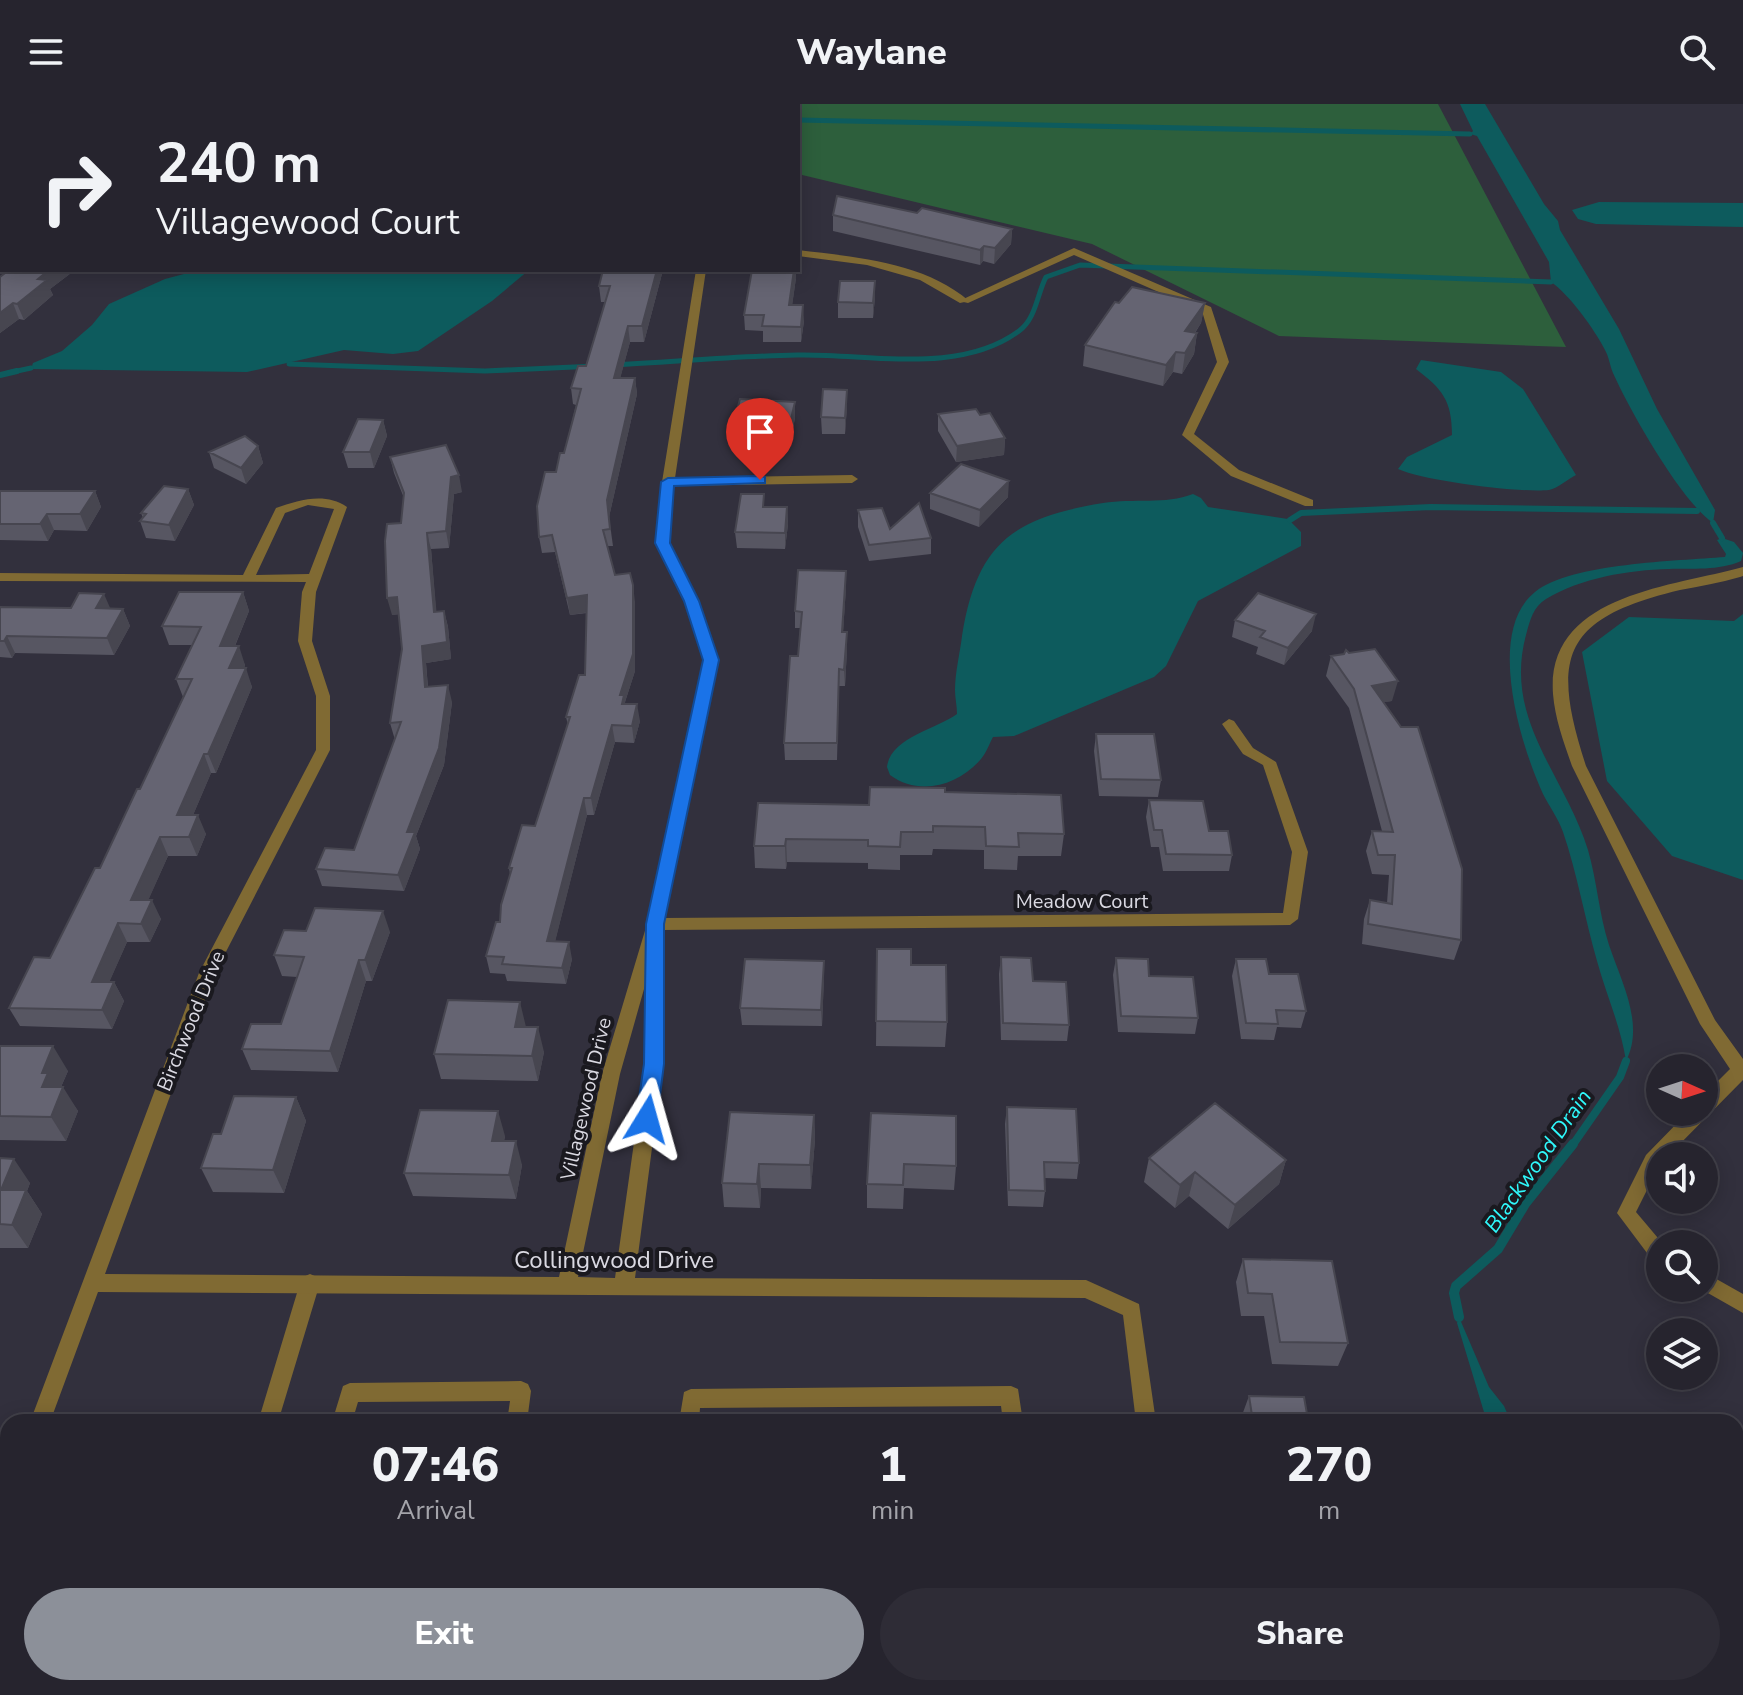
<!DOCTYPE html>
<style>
:root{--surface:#26242e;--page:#2e2c36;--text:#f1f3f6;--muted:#a4a4aa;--line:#42414a;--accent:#8c9099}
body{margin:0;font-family:"Nunito Sans",sans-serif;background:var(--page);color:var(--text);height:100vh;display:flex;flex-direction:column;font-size:30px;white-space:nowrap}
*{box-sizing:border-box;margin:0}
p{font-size:26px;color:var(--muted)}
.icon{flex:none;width:44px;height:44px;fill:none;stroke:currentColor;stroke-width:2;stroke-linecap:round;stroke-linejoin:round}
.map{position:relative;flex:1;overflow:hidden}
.side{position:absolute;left:0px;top:1310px;width:1744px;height:282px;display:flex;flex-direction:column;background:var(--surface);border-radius:24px 24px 0 0;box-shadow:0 4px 20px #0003,0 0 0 2px var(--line)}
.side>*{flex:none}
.top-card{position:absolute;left:0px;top:0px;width:800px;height:168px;box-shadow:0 4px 20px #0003,0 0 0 2px var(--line);background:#26242e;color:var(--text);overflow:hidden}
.needle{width:52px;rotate:93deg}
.tools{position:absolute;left:1646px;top:950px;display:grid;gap:16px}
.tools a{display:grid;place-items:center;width:72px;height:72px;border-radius:50%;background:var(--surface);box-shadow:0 4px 20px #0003,0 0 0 2px var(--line);font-size:40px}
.pin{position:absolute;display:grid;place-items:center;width:68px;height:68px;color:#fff;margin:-82px -34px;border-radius:50% 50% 50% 0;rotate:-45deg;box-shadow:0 0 8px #0007}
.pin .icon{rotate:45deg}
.me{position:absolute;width:88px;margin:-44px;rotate:8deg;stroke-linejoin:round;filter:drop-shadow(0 0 6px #0008)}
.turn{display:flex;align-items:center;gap:28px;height:168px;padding:0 24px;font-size:36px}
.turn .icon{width:104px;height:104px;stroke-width:2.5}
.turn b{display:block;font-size:56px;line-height:68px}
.eta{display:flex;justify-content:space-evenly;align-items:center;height:136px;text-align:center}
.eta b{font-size:48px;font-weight:800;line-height:56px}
.cta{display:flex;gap:16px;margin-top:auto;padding:16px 24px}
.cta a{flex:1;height:92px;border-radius:48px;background:var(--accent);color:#fff;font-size:32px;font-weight:800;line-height:92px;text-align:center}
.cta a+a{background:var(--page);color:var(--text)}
header{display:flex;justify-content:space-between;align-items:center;height:104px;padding:0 24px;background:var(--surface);font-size:36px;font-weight:800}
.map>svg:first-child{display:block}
.green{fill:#2d5f3c}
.water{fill:#0d5b5d}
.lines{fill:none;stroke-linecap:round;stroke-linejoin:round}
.stream-far3{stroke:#0d5b5d;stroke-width:5}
.stream-far2{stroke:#0d5b5d;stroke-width:6}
.stream-far1{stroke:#0d5b5d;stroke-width:8}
.stream{stroke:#0d5b5d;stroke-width:10}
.service{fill:#806a33;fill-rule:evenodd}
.minor{fill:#806a33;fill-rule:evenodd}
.wall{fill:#575662}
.shaded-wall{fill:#474650}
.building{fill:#656472;stroke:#474650;stroke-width:2}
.route{fill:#1a73e8;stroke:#114b97;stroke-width:2}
.labels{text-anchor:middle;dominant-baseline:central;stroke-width:8;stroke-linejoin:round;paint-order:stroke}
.street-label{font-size:20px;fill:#dad9e2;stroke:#1a191f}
.water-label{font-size:22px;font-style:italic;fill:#2ff8fb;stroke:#1a191f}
.near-street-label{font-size:24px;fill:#dad9e2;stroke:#1a191f}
</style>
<header><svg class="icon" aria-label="menu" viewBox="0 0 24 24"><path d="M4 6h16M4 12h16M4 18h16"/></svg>Waylane<svg class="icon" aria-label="search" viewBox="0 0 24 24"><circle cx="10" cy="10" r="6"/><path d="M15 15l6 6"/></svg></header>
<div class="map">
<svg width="1743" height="1591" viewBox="0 0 1743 1591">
<rect width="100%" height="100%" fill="#32303d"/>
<!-- green -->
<path class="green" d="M496 0H1438L1566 243 1279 232 1092 140 798 70V2Z"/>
<!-- water -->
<path class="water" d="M1460 0H1485L1544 100 1558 117 1560 126 1619 225 1657 305 1715 406 1713 419C1681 397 1630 307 1613 269 1610 262 1609 253 1605 246 1595 226 1569 190 1551 178L1549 158 1477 32 1470 30 1473 27Z
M1599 98 1743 99V123L1596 120 1578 115 1572 106Z
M199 166H529L492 197 418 247 393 250 344 246 247 268 31 265 33 259 62 247 92 221 109 200 165 175Z
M1421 256 1501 268 1523 285 1576 371C1568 375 1558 384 1549 386 1519 389 1425 377 1398 365L1407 353 1452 331C1452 296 1442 285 1416 265Z
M1193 390 1201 394 1208 403 1288 415 1301 428V442L1198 497 1166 562 1154 573 1014 632 993 633C989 640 987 648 981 655 959 681 920 693 890 671L887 663C890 634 936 625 957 610 957 602 955 594 955 586 955 568 960 549 962 532 977 439 1013 414 1103 399 1134 394 1165 401 1193 390Z
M1722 434 1734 438 1743 449 1741 457C1719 467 1692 464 1669 465 1628 466 1581 474 1546 495 1533 503 1530 516 1526 531 1503 616 1565 671 1588 746 1597 777 1599 810 1609 841 1621 877 1645 920 1626 957 1621 923 1606 890 1597 857 1585 815 1577 769 1563 728 1558 714 1549 702 1543 690 1521 642 1485 528 1535 488 1571 459 1677 457 1725 453L1726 450 1717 436Z
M1743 510V776L1672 752 1607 677 1582 548 1629 513 1734 517Z
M1459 1213 1489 1283 1504 1302 1511 1318H1487L1457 1219Z"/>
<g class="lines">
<!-- stream-far3 -->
<path class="stream-far3" d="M798 16 1470 30
M289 260 485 267 596 262
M613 261C674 258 736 252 797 251 867 249 958 272 1019 227 1036 215 1037 190 1046 173L1080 161 1551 178
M8 269 31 264"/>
<!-- stream-far2 -->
<path class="stream-far2" d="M0 271 17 267
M1290 416 1301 409 1431 403 1697 407
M1713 419 1722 434"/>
<!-- stream-far1 -->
<path class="stream-far1" d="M1572 1042 1620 973 1626 957"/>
<!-- stream -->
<path class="stream" d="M1459 1213 1454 1189 1456 1182 1498 1145 1525 1100 1573 1040"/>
<!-- service -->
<path class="service" d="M1074 144 1211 203 1229 258 1194 330 1239 366 1313 396V402H1305L1231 372 1182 331 1217 258 1202 207 1074 151 968 199 959 197Z
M1743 463V472L1740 473C1720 479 1700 482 1680 486 1563 514 1550 552 1586 662L1715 916 1743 955V976L1668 1052H1660V1060L1636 1108 1663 1140H1660V1159L1653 1157 1617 1109 1646 1051 1688 1008H1704V991L1730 965 1700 920 1572 662C1564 639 1555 615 1553 590 1546 490 1672 483 1743 463Z
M1704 1168 1743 1190V1209L1699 1184H1704Z
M310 1170 317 1173 320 1179 278 1318H258L300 1179 303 1173Z
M521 1277 528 1280 531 1287 527 1318H507L510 1297 358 1298 352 1318H332L343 1282 350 1279Z
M1011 1282 1018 1285 1023 1318H1003L1001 1302 700 1304 699 1318H679L684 1288 691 1285Z
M130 1584H156L153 1591H127Z
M1015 1584H1039L1040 1591H1016Z"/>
<!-- minor -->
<path class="minor" d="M225 0H236L237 2H226Z
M2 17V23L0 24V18Z
M798 146C855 153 924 158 969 197L960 199 920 176 867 161 798 152Z
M0 154H2L0 162Z
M696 166H706L675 374 852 371 858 375 852 379 674 382 669 439 698 497 718 556 664 814 1283 809 1292 748 1263 661 1243 650 1222 620 1229 615 1234 617 1253 644 1276 658 1308 748 1298 815 1290 821 661 826 658 837 663 842V960L635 1174 1086 1176 1139 1200 1156 1318H1136L1123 1211 1085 1194 98 1188 50 1318H30L199 869 316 646V592L298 537 302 488 306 478 0 477V469L243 471 276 404C299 396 325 388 347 403L316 488 312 537 330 592V646L215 869 105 1170 559 1173 602 970 647 820 704 556 684 497 657 439 662 378ZM308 401 334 405 309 470 256 471 285 409ZM646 878 645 960 615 1174 578 1173 620 970Z
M8 1396V1436L0 1440V1401Z
M1166 1584H1190L1191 1591H1167Z"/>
</g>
<!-- wall -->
<path class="wall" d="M85 0H232V2H86Z
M297 0H322L317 2H302Z
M917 109 1012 125 1011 140 994 160 983 157 980 161 833 127V111Z
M9 166H75L50 185 53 191 24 216 19 215 0 229V173Z
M603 166H663L644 238H630L620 274H635L637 290 609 413 613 442H607L615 471 635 498V567L625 598V600L640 617 634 639 615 638 594 711H587L555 837 572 855 566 880 507 877 505 870 490 869 486 852 500 818 510 770 509 764 535 722 568 621 566 613 585 571 587 509 570 511 555 448 542 449 539 433 556 368 564 349 576 301 573 300 571 284 586 262 606 198H601L599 182Z
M796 174 792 201 804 217 801 238H763V227L745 226 744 211Z
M875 193 873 214H838V198Z
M1119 199H1205L1201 219 1195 229H1197L1194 250 1182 270 1173 268 1163 282 1083 262 1085 241Z
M795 298V314L790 339 757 337 756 343 733 342 732 326Z
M847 302 845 330H822L821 313Z
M938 310 980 311 1005 334 1004 351 956 358 938 327Z
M383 316 387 332 374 364H348L343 348Z
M258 342 263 359 246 380 214 364 209 348Z
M390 353 462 388 454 390 449 444 431 445 436 508 444 507 448 523 451 555 426 559 428 583 452 598 444 661 416 732 420 745 404 787 322 782 316 765 354 746 395 636 390 619 402 545 399 510 392 511 404 394 394 369Z
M188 385 194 401 175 437 146 434 140 417 143 414 141 409Z
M0 387H95L101 403 87 427 54 426 48 437 0 436Z
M930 389 1008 393 979 423 930 405Z
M787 403 788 420 785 445 737 444 735 428Z
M858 406 890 425 931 434V450L869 457 858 423Z
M846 483 843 528 847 545 845 582H839L837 656H785L784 639 798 552 800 524H795V507Z
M243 488 249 507 235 542 245 561 244 564 252 583 216 669H211L193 711 206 730 197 752H168L148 796 161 815 150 838H127L109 878H114L124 897 112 925 20 922 9 904 50 854 100 764 140 685 183 593 176 575 192 541H169L162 522Z
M0 503 123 505 130 522 114 551 15 549 12 554 0 553Z
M1235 516 1312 527 1284 561 1256 550 1258 543 1232 533Z
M1331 552 1392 597 1383 598 1461 836 1454 856 1362 840 1364 815 1370 796 1387 799 1389 771 1372 770 1366 747 1372 727H1382L1349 604 1326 572Z
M1096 630 1161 676 1158 693 1099 692 1094 647Z
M945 688 1064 730 1061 752H1018L1017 766 984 765V746L933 745 932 751H900V766L868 765V759L787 758 786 765 755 764 754 742 869 701Z
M1149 696 1209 727 1232 751 1229 767H1163L1159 743H1151L1146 713Z
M306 827 390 828 372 877H366L338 968 251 966 242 945 281 920 297 873 282 872 274 851Z
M877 845 911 861 947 918 945 943 876 942Z
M1001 853 1033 877 1069 921 1067 937 1001 936 999 870Z
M1116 854 1149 872 1198 914 1195 930 1118 928 1113 871Z
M1236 855 1269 870 1306 907 1301 924 1277 923 1274 936 1241 935 1232 872Z
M824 857V873L822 922 742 921 740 904Z
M526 923 544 948 538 977 441 975 434 950Z
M0 942 68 967 61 983 78 1007 66 1037 0 1036Z
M296 993 306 1017 284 1089 213 1088 201 1064 221 1030Z
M1007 1003 1079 1059 1077 1075 1044 1074 1045 1087 1043 1103 1008 1102 1005 1020Z
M871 1009 956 1062 954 1086 904 1084 903 1105 867 1104V1080Z
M814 1011 815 1035 811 1085 761 1084 760 1104 724 1103 722 1079Z
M505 1032 504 1037 522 1061 516 1095 413 1092 404 1069Z
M0 1054 30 1079 27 1087 42 1110 28 1144H0Z
M1149 1054 1286 1056 1279 1080 1228 1125 1189 1092 1175 1104 1144 1078Z
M1243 1155 1348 1239 1338 1262 1272 1260 1264 1212H1241L1236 1178Z
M1249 1292 1307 1310 1354 1318H1241V1314Z"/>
<!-- shaded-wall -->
<path class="shaded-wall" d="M2 58V76L0 77V59Z
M2 103V122L0 123V104Z
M1012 125 1011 140 994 160 995 144Z
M984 142 983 157 980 161V146Z
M49 166H75L50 185 53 191 24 216 17 200 38 175Z
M657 166H663L644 238 642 222Z
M794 166H796V174L790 217 789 201Z
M875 177V193L873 214V199Z
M13 199 19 215 0 229V209Z
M1205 199 1201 219 1182 248 1185 227Z
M803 201 804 217 801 238V223Z
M628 222 630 238 616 290 614 274Z
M1197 229 1194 250 1182 270 1185 249Z
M1176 248 1173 268 1163 282 1166 261Z
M635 274 637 290 609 413 613 442 607 396Z
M847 286V302L845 330V314Z
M795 298V314L790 339 789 323Z
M383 316 387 332 374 364 370 348Z
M756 321 757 337 756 343 755 327Z
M1005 334 1004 351 956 358 957 342Z
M258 342 263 359 246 380 241 364Z
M459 371 462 388 454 390 449 444 446 427 451 373Z
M1009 377 1008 393 979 423 980 406Z
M188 385 194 401 175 437 169 421Z
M95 387 101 403 87 427 80 410Z
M787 403 788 420 785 445V429Z
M47 410 54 426 48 437 40 420Z
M427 429 431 445 438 525 434 508Z
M846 467V483L842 545V528Z
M633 481 635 498V567L625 598 627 608H622L620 591Z
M243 488 249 507 227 561 220 542Z
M104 490 111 506 96 504Z
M587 491 590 508 570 511 567 494Z
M397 493 402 510 392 511 387 494Z
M123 505 130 522 114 551 107 534Z
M444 507 448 523 451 555 426 559 429 600 425 583 422 542Z
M1316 510 1312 527 1284 561 1288 544Z
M847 528V545L845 582 844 566Z
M7 532 15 549 12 554 4 537Z
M239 542 245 561 236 583 229 564Z
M246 564 252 583 216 669 208 650Z
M1398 577 1392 597 1366 601 1372 582Z
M448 581 452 598 444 661 416 732 420 745 404 787 398 771 407 728Z
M637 600 640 617 634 639 632 622Z
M612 621 615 638 594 711 591 694Z
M204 650 211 669 185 730 177 711Z
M584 694 587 711 551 854 547 837Z
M198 711 206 730 197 752 189 733Z
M160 733 168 752 140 815 131 796Z
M786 735 787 758 786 765 785 742Z
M152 796 161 815 150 838 141 820Z
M383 807 390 828 372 877 365 856Z
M118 819 127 838 101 897 92 878Z
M569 838 572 855 566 880 562 864Z
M359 856 366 877 338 968 330 947Z
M824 857V873L822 922 821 906Z
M114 878 124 897 112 925 102 906Z
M520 898 526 923H515Z
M538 923 544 948 538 977 532 952Z
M53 942 68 967 59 987 63 983 78 1007 66 1037 51 1013 42 983V969Z
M296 993 306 1017 284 1089 273 1066Z
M498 1007 505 1032 499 1061 492 1037Z
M814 1011 815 1035 811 1085 810 1061Z
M516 1037 522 1061 516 1095 509 1071Z
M14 1055 30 1079 27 1087 42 1110 28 1144 12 1121 1 1086Z
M1286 1056 1279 1080 1228 1125 1235 1101Z
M759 1060 761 1084 760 1104 757 1080Z
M1195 1068 1189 1092 1175 1104 1180 1081Z"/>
<!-- building -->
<path class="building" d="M118 0H232V2H127Z
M0 34H2V58L0 59Z
M2 71V103L0 104V72Z
M837 92 917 109 922 104 1012 125 995 144 984 142 980 146 833 111Z
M9 166H49L38 175 47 176 17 200 13 199 0 209V173Z
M603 166H657L642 222H628L614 274H635L607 396 610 425 603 426 615 471 630 469 633 481V550L620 591H624L622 600H637L632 622 612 621 591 694H584L547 837 569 838 562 864 502 860 504 853 486 852 496 818H500L501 801 512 764H509L522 721 535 722 570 613H566L579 571H585L587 491 567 494 552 431 539 433 537 402 545 368H556L560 349H564L581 285 571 284 578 262H586L610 182H599Z
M752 166H794L789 201H803L801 223 762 222 764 211H744Z
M840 177H875L873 199 838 198Z
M1132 183 1205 199 1185 227 1197 229 1185 249 1176 248 1166 261 1085 241 1115 198 1119 199Z
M823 285 847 286 845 314 821 313Z
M740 295 795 298 789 323 756 321 755 327 732 326Z
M976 305 980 311 990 309 1005 334 957 342 938 310Z
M358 315 383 316 370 348H343Z
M245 332 258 342 241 364 209 348Z
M446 341 459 371 451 373 446 427 427 429 434 508 444 507 447 538 422 542 425 583 448 581 439 644 407 728H415L398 771 316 765 325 744 354 746 401 618 390 619 402 545 397 493 387 494 385 437 387 420 401 419 404 389 390 353Z
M961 360 1009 377 980 406 930 389Z
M164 382 188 385 169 421 140 417 146 410 141 409Z
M0 387H95L80 410H47L40 420H0Z
M741 390H764L763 403H787L785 429 735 428Z
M919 399 931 434 869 441 858 406 882 404 890 425Z
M798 466 846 467 842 528H847L844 566 839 565 837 639H784L790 552H798L802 508 795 507Z
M179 488H243L220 542H239L229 564H246L208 650H204L177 711H198L189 733H160L131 796H152L141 820 118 819 92 878H114L102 906 9 904 34 853 50 854 95 764H100L137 685H140L192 575H176L201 523 162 522Z
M79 489 104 490 96 504 123 505 107 534 7 532 4 537H0V503L71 504Z
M1258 489 1316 510 1288 544 1260 533 1265 527 1235 516Z
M1375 545 1398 577 1372 582 1401 623H1418L1462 765 1461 836 1368 820 1370 796 1392 800 1395 751H1378L1372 727 1393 728 1354 585 1331 552 1344 550 1346 546 1349 549Z
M1096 630H1154L1161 676 1101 675Z
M870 683 945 684V688L1061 691 1064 730 1018 729 1019 743 986 742 985 723 933 722V728H901L900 743 868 742V736L786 735 785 742H754L758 699 869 701Z
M1149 696 1203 697 1209 727H1228L1232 751 1166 750 1162 726H1154Z
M315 804 383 807 365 856H359L330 947 242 945 251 920H281L304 853 274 851 284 826 306 827Z
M877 845H911V861H946L947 918 876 917Z
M1001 853 1031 854 1033 877 1066 878 1069 921 1003 919Z
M1116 854 1148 855 1149 872 1193 873 1198 914 1121 912Z
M745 855 824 857 821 906 740 904Z
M1236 855H1266L1269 870H1298L1306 907 1276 906 1278 920 1246 919Z
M448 896 520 898 515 923H538L532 952 434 950Z
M0 942H53L42 969H48L42 983H63L51 1013 0 1012Z
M234 992 296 993 273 1066 201 1064 213 1030H221Z
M1215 999 1286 1056 1235 1101 1195 1068 1180 1081 1149 1054Z
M1007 1003 1076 1005 1079 1059 1044 1058 1045 1087 1009 1086Z
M420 1006 498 1007 492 1037H516L509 1071 404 1069Z
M730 1008 814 1011 810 1061 759 1060 757 1080 722 1079Z
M871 1009 956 1012V1062L904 1060 903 1081 867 1080Z
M0 1054 14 1055 1 1086H26L12 1121 0 1120Z
M1243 1155 1332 1157 1348 1239 1280 1238 1272 1190 1248 1189Z
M1249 1292 1304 1293 1307 1310 1353 1311 1354 1318H1253Z
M182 1589H306L305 1591H181Z"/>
<!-- route -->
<path class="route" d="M760 372 765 373V379L674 382 670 439 699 497 719 556 664 820V960L657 1015 654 1021 647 1024 639 1021 636 1015 644 960 646 820 703 556 684 497 655 439 661 378 668 374Z"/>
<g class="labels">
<!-- street labels -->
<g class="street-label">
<text x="1082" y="797">Meadow Court</text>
<text transform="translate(191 917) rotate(-68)">Birchwood Drive</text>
<text transform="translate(586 995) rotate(-77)">Villagewood Drive</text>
</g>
<!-- water labels -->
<g class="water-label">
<text transform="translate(1538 1057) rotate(-55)">Blackwood Drain</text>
</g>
<!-- near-street labels -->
<g class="near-street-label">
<text x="614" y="1156">Collingwood Drive</text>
</g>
</g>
</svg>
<div class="tools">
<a><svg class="needle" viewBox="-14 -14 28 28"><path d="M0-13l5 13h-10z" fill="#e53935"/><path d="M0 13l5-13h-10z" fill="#a4a4aa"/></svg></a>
<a><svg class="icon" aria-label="sound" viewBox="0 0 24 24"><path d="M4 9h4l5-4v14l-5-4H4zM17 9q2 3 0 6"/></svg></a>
<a><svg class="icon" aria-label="search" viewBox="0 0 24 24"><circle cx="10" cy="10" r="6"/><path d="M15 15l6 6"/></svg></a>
<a><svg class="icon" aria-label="layers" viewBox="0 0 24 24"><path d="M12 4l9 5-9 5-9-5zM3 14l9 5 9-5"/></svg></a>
</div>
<div class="pin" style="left:760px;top:376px;background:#d93025"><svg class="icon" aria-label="arrive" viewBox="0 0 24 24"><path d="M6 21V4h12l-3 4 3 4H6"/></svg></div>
<svg class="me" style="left:647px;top:1015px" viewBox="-20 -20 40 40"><path d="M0-17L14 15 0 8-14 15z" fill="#1a73e8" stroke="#fff" stroke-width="4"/></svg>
<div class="top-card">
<div class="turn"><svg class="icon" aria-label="right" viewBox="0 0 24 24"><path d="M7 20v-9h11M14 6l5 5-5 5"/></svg><div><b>240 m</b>Villagewood Court</div></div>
</div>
<section class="side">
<div class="eta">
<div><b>07:46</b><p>Arrival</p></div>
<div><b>1</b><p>min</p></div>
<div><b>270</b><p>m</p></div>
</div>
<div class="cta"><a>Exit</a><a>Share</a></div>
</section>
</div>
